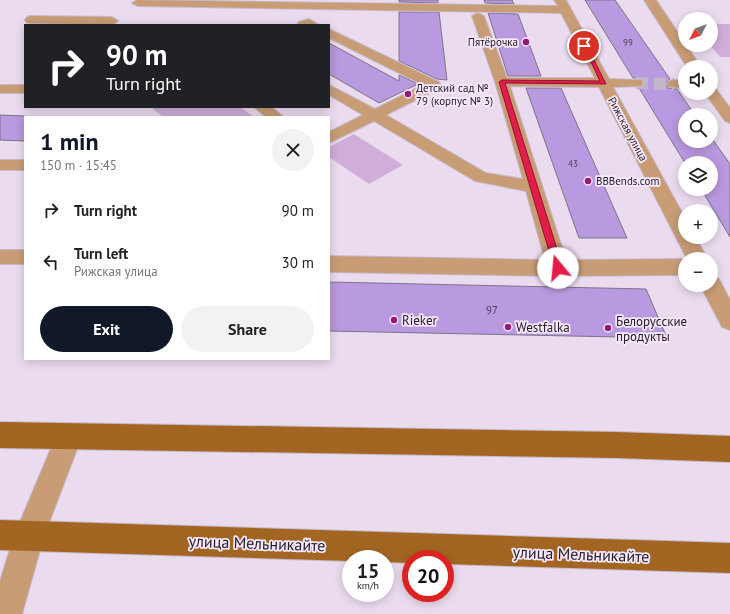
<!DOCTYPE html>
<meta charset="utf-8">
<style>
:root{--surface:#fff;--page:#f2f2f2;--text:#222;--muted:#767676;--accent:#111827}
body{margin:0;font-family:"PT Sans",sans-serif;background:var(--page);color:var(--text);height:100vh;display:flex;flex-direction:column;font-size:15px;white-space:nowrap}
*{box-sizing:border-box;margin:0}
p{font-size:13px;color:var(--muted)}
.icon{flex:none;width:22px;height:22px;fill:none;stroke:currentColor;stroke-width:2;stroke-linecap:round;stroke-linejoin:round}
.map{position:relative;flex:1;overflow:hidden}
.drawer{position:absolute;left:24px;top:116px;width:306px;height:244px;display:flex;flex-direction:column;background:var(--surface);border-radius:0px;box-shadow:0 2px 10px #0003}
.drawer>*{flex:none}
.guide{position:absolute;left:24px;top:24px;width:306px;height:84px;border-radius:0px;box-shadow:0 2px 10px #0003;background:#202124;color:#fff;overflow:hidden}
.needle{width:26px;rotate:228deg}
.controls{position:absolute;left:678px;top:12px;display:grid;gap:8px}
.controls a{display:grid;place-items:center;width:40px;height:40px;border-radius:50%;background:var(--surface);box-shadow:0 2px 10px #0003;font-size:20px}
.speed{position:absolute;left:342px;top:550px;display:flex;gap:8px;font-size:20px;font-weight:700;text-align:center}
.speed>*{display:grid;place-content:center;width:52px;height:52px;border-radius:50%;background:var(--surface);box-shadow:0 2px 10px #0003;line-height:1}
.speed small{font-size:10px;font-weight:400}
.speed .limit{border:6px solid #d22;background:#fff;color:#111}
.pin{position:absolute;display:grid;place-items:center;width:34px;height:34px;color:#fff;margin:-17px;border:2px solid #fff;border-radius:50%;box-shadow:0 1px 4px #0007}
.me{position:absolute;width:44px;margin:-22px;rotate:343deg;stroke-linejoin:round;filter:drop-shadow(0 0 3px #0008)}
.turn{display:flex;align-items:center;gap:14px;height:84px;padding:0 16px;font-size:18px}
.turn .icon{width:52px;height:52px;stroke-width:2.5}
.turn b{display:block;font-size:28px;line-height:34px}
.round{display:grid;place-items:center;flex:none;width:42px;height:42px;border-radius:21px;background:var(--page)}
.overview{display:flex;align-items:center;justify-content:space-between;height:68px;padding:0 16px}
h1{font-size:24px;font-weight:700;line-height:30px;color:var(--accent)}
.cta{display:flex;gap:8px;margin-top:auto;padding:8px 16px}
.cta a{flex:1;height:46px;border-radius:24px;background:var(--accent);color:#fff;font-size:16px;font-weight:700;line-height:46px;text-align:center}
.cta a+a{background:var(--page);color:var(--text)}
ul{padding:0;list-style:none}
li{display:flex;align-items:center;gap:12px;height:52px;padding:0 16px}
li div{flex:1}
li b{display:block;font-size:15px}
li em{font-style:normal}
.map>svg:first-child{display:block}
.green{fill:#d0aeda}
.building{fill:#b999df;stroke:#7c7487}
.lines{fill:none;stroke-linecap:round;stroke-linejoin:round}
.minor-tunnel{stroke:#c3b6c7;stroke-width:12;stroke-dasharray:12 6;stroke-linecap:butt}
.minor-casing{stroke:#c7b9cb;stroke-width:2}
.major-casing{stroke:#c7b9cb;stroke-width:2}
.minor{fill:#c89d76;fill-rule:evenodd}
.major{fill:#a36622;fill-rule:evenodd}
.route{fill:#e11d48;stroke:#92132f}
.poi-dot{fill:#971b74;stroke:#f8e8fd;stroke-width:1.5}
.labels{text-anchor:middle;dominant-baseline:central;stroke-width:3.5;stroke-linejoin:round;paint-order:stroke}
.far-number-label{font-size:9px;fill:#4a3e55}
.far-poi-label{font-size:11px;fill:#252027;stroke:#f8e8fd;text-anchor:start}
.far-street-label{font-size:11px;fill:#252027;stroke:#f8e8fd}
.number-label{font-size:11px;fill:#4a3e55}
.poi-label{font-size:13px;fill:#252027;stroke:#f8e8fd;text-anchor:start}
.near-street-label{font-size:16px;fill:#252027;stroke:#f8e8fd}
</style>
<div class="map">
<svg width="730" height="614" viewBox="0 0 730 614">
<rect width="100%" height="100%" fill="#ebdbef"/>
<!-- green -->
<path class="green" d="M711 24H730V57H720L710 45Z
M154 107H240L254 117H163L152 108Z
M354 134 403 165 369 184 329 157V147Z"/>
<!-- building -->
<path class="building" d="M399 0H438V3L399 2Z
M484 0H512L514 4 485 3Z
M585 0H615L670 79 666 83 668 88 677 89 695 115H685V141H711V137L730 164V237L701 189H711V163H685L639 88 642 87 644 82 641 78H633Z
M399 12H439L447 80 437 79 399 61Z
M488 13 518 14 541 76H508Z
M329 43 399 81V75L418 84 379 103 329 74Z
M526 88H561L627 238H579Z
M0 115 25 116V141L0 140Z
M329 282 646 289 667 338 329 331Z"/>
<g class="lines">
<!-- minor-tunnel -->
<path class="minor-tunnel" d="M636 83 674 84"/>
<!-- minor casing -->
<g class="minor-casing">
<path id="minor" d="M137 0 558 6 554 0H566L609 79 641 80 643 83 641 86 613 87 685 218V237H696L707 259H687L599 87 510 86 566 260 685 259V275L558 276 329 272V256L545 260 526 191 475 181 374 121 329 143V132L363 115 329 95V85L375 109 423 85 329 38V29L439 82 441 85 439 88 386 115 486 173 523 179 495 82 472 16 478 13 484 16 507 78H595L561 13 138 6 132 3Z
M644 0H656L701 67H687Z
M31 16 112 17 118 21 112 25 27 23 25 20 27 17Z
M309 19 319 25H297L299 22Z
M674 80H685V88L669 87 667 84 669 81Z
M0 85H25V93H0Z
M711 88 716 89 730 108V123L725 121 705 93H711Z
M254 107H271L284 117H266Z
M0 160H25V170H0Z
M0 250H25V264H0Z
M711 277 719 279 730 300V330L722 327 700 285H711Z
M69 423 78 427 82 436 44 536 22 614H0V581L14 536 60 427Z"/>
</g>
<!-- major casing -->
<g class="major-casing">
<path id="major" d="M0 422 617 432 730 436V462L617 458 0 448Z
M0 520 730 543V573L445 564V559H411V563L385 562V559H351V561L0 550Z"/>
</g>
<!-- minor -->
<use href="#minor" class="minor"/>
<!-- major -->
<use href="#major" class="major"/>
</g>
<!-- route -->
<path class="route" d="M583 45 587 46 606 84 505 83 563 268 558 272 554 268 499 82 502 80 600 81Z"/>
<!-- markers -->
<g class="poi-dot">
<circle cx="526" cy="42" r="4"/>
<circle cx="408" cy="94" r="4"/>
<circle cx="588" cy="181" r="4"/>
<circle cx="394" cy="320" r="4"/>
<circle cx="508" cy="327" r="4"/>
<circle cx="608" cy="328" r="4"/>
</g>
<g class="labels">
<!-- far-number labels -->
<g class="far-number-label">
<text x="628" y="42">99</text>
<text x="573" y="163">43</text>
</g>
<!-- far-poi labels -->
<g class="far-poi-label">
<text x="518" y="42" text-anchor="end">Пятёрочка</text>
<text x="416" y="88">Детский сад №<tspan x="416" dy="13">79 (корпус № 3)</tspan></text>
<text x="596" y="181">BBBends.com</text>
</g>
<!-- far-street labels -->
<g class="far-street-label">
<text transform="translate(628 129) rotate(62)">Рижская улица</text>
</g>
<!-- number labels -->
<g class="number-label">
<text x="492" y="310">97</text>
</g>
<!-- poi labels -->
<g class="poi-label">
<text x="402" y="320">Rieker</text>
<text x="616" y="321">Белорусские<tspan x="616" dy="15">продукты</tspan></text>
<text x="516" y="327">Westfalka</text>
</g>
<!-- near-street labels -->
<g class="near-street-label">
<text transform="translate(257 543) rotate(2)">улица Мельникайте</text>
<text transform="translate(581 554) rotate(2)">улица Мельникайте</text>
</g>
</g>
</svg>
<div class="controls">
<a><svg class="needle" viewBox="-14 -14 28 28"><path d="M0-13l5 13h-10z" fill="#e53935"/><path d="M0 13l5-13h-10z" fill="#767676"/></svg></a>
<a><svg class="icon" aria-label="sound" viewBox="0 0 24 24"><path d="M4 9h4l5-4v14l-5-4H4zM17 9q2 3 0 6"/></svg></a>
<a><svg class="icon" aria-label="search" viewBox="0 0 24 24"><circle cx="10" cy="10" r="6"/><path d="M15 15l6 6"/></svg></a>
<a><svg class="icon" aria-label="layers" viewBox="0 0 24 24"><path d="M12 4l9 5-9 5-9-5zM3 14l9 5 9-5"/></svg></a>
<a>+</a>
<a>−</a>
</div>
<div class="speed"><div>15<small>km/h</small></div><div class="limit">20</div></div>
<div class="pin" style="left:584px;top:46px;background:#d93025"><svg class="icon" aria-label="arrive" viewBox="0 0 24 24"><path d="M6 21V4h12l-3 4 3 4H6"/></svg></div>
<svg class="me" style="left:558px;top:268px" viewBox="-20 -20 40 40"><circle r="19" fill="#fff"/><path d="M0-13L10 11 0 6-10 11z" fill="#e11d48"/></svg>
<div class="guide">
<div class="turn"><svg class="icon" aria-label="right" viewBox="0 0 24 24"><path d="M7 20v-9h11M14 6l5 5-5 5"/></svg><div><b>90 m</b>Turn right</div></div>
</div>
<section class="drawer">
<div class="overview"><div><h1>1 min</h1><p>150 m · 15:45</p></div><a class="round"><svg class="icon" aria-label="close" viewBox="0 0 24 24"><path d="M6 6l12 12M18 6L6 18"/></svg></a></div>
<ul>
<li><svg class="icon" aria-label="right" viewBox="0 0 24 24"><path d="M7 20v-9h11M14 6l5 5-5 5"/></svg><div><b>Turn right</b></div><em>90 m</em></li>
<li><svg class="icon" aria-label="left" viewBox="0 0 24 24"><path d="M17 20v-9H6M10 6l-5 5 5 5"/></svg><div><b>Turn left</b><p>Рижская улица</p></div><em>30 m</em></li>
</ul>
<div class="cta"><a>Exit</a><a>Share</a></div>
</section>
</div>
